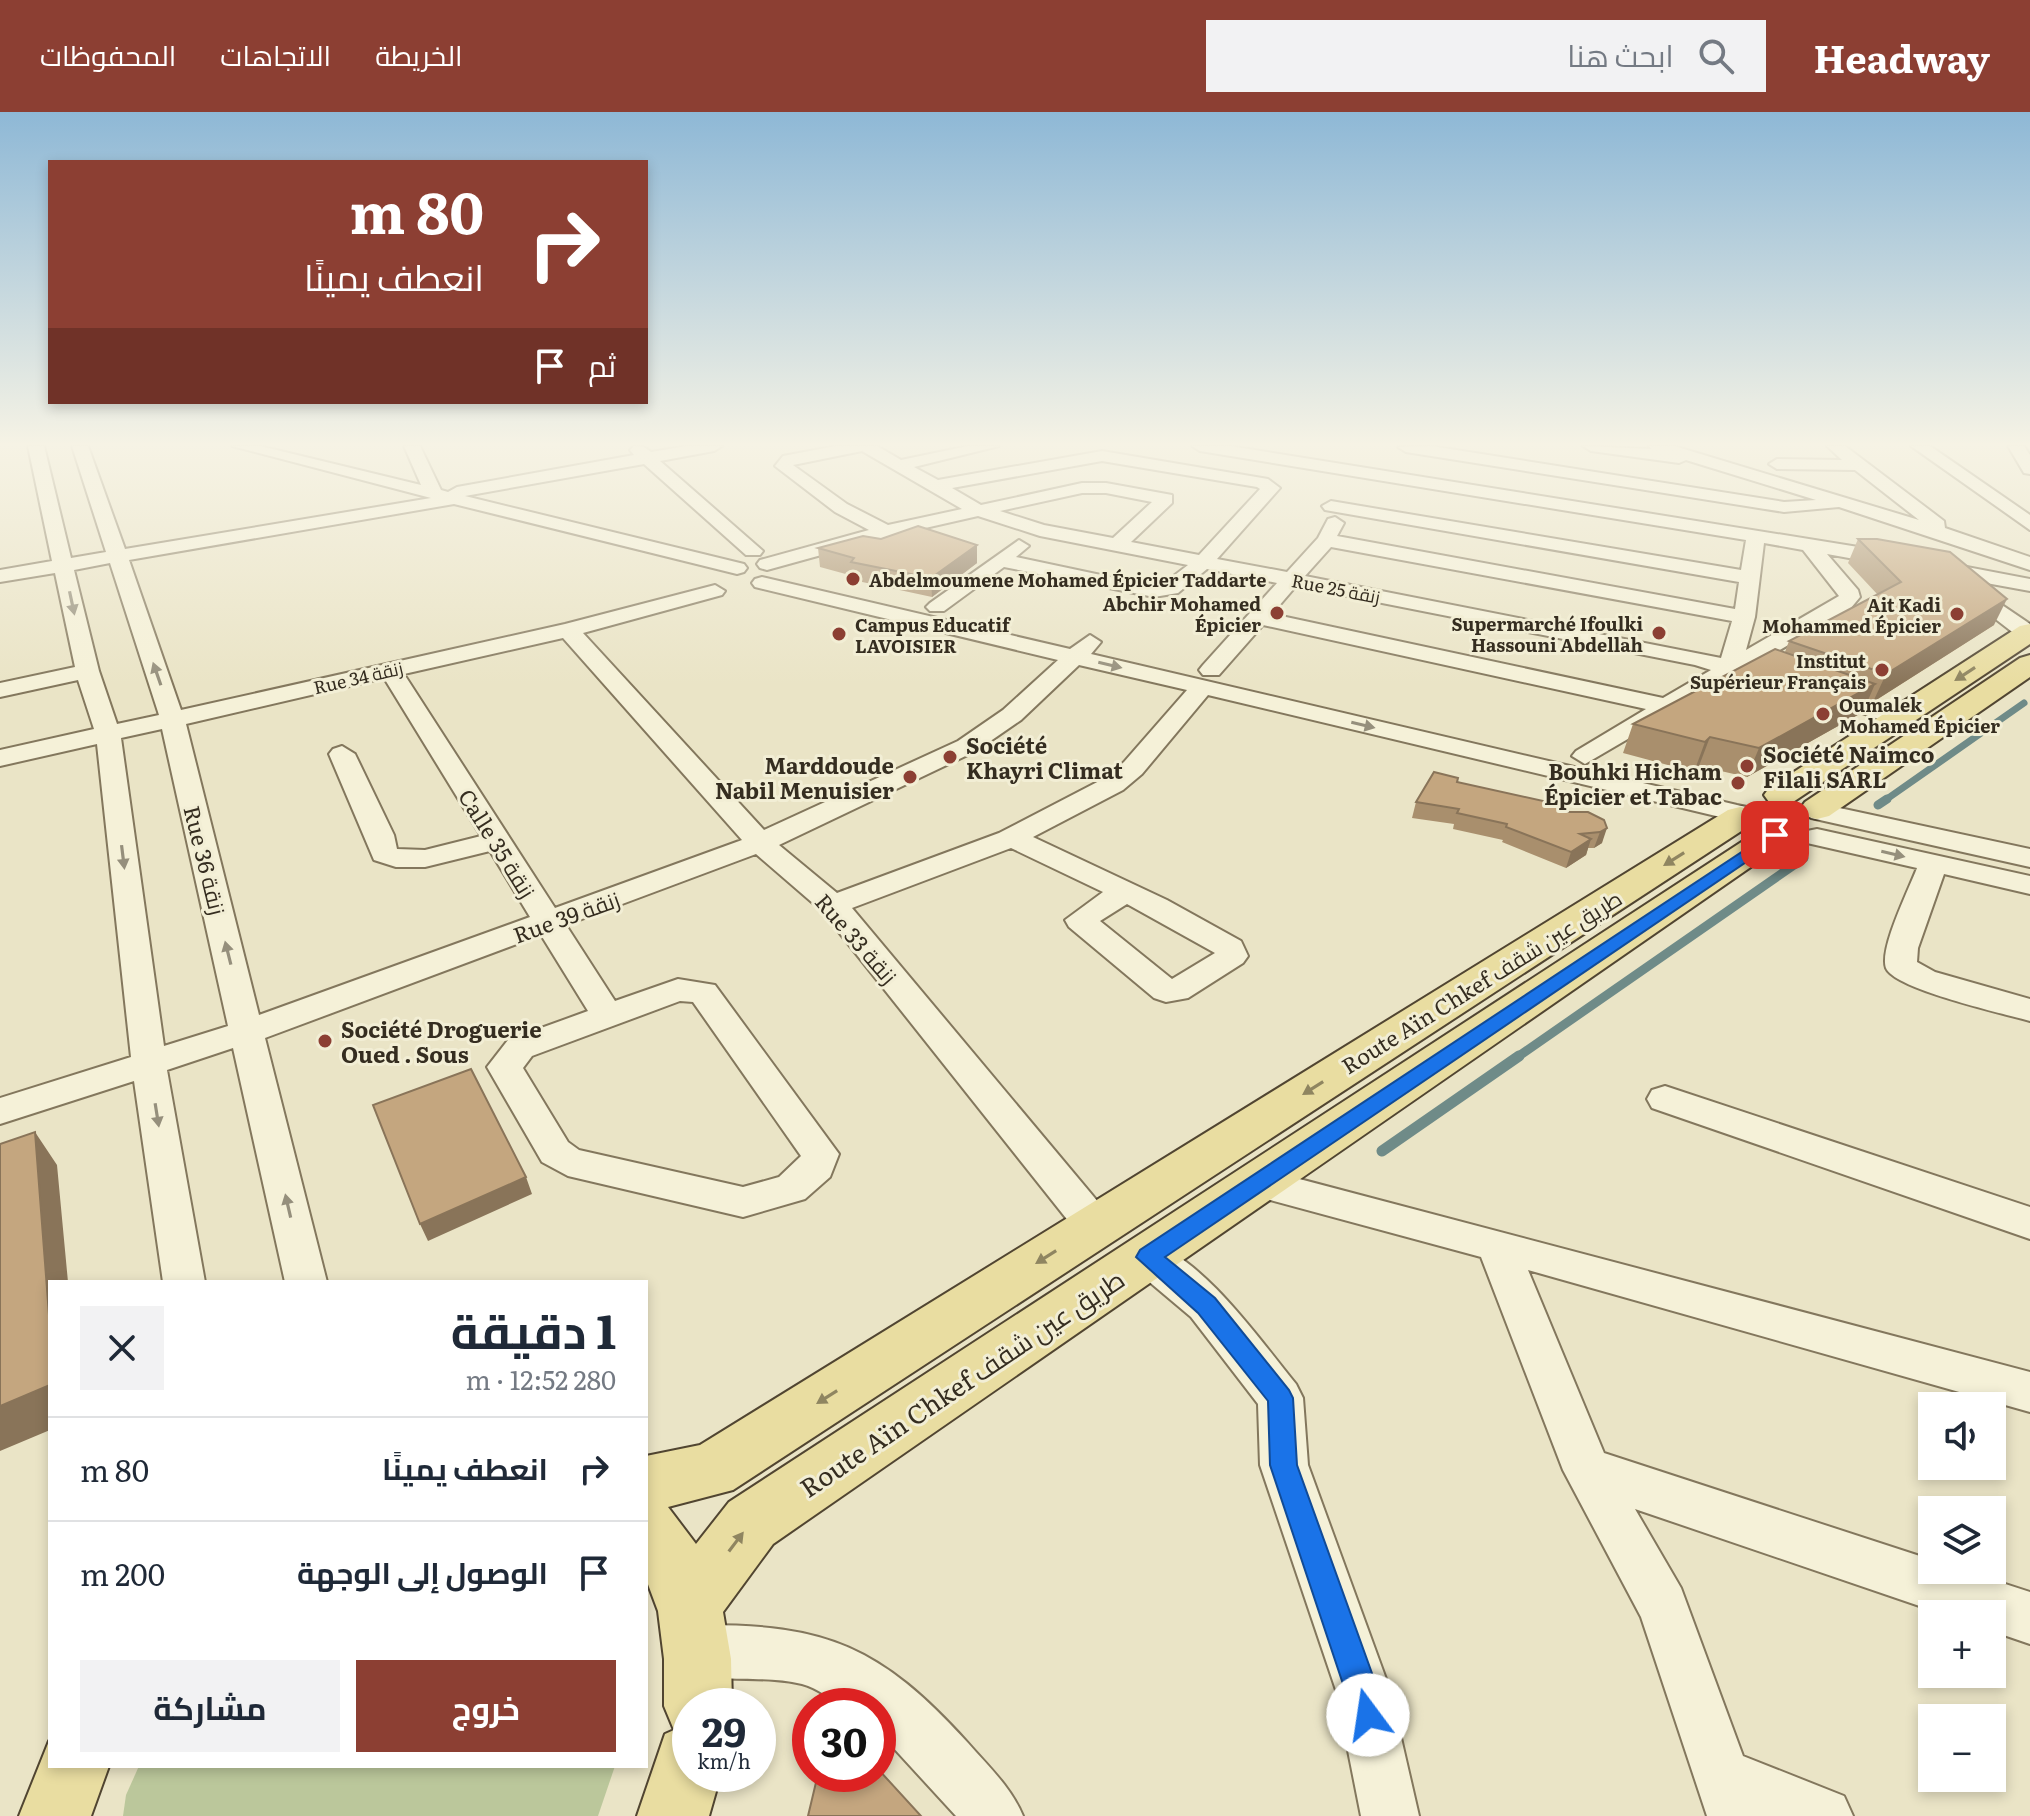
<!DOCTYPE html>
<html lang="ar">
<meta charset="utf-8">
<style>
:root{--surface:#fff;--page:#f2f2f3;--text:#1f2937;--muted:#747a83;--line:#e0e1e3;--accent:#8c3f33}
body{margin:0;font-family:Literata,Cairo,serif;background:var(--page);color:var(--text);direction:rtl;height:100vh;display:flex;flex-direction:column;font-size:30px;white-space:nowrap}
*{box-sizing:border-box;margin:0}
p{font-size:26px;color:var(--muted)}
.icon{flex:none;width:44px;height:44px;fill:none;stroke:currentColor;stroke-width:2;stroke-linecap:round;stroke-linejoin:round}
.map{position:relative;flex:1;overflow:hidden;direction:ltr}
.details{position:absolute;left:48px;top:1168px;width:600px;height:488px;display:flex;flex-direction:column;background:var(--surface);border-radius:0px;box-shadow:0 4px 12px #0003;direction:rtl}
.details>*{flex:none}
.banner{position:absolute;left:48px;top:48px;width:600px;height:244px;border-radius:0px;box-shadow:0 4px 12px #0003;direction:rtl;background:#8c3f33;color:#fff;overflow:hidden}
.tools{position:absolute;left:1918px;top:1280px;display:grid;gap:16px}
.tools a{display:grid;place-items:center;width:88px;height:88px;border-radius:0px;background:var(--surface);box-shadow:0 4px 12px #0003;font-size:40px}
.speed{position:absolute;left:672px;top:1576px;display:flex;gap:16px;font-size:40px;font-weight:700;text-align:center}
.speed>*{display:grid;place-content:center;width:104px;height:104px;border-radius:50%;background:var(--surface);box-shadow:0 4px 12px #0003;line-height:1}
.speed small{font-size:20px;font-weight:400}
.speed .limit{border:12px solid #d22;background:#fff;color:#111}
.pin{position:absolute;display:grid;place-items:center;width:68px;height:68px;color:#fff;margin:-34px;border-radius:16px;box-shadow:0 4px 12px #0006}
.me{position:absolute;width:88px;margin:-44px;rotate:346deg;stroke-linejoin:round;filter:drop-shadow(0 0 6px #0008)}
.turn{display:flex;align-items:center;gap:28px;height:168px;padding:0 32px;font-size:36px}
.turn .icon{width:104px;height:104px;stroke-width:2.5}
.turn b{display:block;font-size:56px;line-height:68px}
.then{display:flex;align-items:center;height:76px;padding:0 32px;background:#0003;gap:16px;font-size:30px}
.round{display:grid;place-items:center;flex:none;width:84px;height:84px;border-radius:0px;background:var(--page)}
.summary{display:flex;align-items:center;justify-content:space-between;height:136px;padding:0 32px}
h1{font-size:48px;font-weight:700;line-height:60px}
.primary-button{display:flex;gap:16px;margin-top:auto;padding:16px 32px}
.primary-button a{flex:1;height:92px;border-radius:0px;background:var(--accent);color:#fff;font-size:32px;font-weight:700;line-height:92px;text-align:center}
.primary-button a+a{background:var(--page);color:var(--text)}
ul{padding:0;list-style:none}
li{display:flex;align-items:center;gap:24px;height:104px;padding:0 32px;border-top:2px solid var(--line)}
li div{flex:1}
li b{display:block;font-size:30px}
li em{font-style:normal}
header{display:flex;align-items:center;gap:48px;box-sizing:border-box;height:112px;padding:0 40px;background:var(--accent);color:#fff}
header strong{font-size:38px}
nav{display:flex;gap:44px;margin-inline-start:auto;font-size:28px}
.search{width:560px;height:72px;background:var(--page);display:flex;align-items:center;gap:20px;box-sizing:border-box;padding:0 28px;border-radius:0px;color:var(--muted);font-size:30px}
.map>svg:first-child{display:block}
.green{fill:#bbc79b}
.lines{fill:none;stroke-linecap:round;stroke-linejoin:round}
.stream-far2{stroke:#6f8b88;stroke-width:7}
.stream-far1{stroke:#6f8b88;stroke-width:9}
.stream{stroke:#6f8b88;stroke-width:11}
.minor-casing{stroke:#83775d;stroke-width:4}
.major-casing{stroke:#514531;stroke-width:4}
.minor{fill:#f5f1d8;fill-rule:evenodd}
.major{fill:#e9dda1;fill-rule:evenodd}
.wall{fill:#a98f6d}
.shaded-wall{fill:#897459}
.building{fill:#c4a67f;stroke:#897459;stroke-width:2}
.oneway{fill:#958f7c}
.oneway2{fill:#8f8560}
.route{fill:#1a73e8;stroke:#114b97;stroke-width:2}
.poi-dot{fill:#8c3f33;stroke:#f2eed5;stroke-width:3}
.labels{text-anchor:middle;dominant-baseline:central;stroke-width:6;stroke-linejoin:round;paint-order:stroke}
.far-poi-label{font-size:18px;font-weight:bold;fill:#352d20;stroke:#f2eed5;text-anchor:end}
.far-street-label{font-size:18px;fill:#352d20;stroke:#f2eed5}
.poi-label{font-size:22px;font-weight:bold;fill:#352d20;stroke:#f2eed5;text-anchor:start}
.street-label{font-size:22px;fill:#352d20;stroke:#f2eed5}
.near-street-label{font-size:26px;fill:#352d20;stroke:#f2eed5}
</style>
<header>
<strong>Headway</strong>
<div class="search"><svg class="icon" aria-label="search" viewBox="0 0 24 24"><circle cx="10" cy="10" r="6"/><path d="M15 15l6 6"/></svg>ابحث هنا</div>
<nav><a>الخريطة</a><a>الاتجاهات</a><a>المحفوظات</a></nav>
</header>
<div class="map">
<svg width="2030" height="1704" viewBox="0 0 2030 1704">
<rect width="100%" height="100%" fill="#eae4c6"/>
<!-- green -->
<path class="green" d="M139 1654H615L598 1704H123L126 1683Z"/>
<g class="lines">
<!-- stream-far2 -->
<path class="stream-far2" d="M1884 689 2024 591"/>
<!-- stream-far1 -->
<path class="stream-far1" d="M1878 693 1887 687
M1516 946 1804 746"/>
<!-- stream -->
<path class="stream" d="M1382 1039 1519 944"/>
<!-- minor casing -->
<g class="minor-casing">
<path id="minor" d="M28 334H44L71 446 106 440 72 334H88L125 437 431 386 232 334H260L421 373 404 334H420L441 378 448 380 457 375 634 343 630 338 634 334 644 335 651 340 687 334H722L714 339 660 349 763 439 760 443H746L644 352 465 384 744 452 747 456 744 460 737 462 454 392 129 448 181 598 565 512 715 473 725 479 722 483 583 521 764 718 958 629 1003 598 1058 548 755 475 752 471 755 467 762 465 1070 537 1090 523 1101 530 1091 542 1737 693 1747 695 1751 701 1747 707 1737 709 1208 583 1142 662 1123 678 1033 725 1167 788 1241 829 1248 844 1243 851 1188 886 1166 890 1154 886 1069 815 1065 808 1103 780 1011 736 852 796 1109 1103 1115 1114 1109 1125 1095 1130 1081 1125 822 799 756 742 566 813 615 889 678 867 715 873 839 1042 830 1065 805 1087 743 1105 568 1064 542 1050 487 955 508 928 588 899 541 823 265 926 327 1170H285L233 936 167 958 205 1170H163L134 969 0 1012V986L131 945 97 632 0 654V638L94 617 78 568 0 585V571L75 555 55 461 0 470V458L52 449ZM110 451 159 603 117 612 99 559 74 458ZM563 526 742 728 555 796 404 562ZM1079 553 1187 578 1124 650 1105 666 999 721 837 781 779 733 976 639 1021 608ZM384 566 481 724 425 738 397 737 394 723 355 642 342 634 333 637 329 642 374 748 396 755H425L490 739 530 805 259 903 186 612ZM162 617 228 914 164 934 121 626ZM1127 792 1215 841 1172 867 1100 809ZM680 889 693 890 801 1044 779 1065 743 1075 579 1038 568 1030 523 956 532 944Z
M836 334H877L901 348 968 334H999L914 355 938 368 1102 339 1268 367 1280 376 1217 447 1287 460 1318 426 1328 407 1335 405 1344 411 1337 424 1735 497 1739 470 1325 398 1322 394 1331 389 1741 458 1746 428 1200 339 1192 334H1230L1883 439 2030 467V479L1827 442 1858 478 1860 485 1850 497 1585 652 1572 644 1576 639 1646 597 1263 513 1219 563H1203L1199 558 1203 553 1277 471 1207 457 1178 481 1154 485 1004 455 944 499H930L926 495 930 491 1019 428 1029 434 1016 445 1148 473 1163 472 1188 453 1040 424 978 404 890 424 767 458 760 456 757 452 760 448 869 418 835 400 775 354 783 344ZM862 339 962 397 888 413 847 392 793 353ZM1102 349 1257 375 1260 377 1199 443 1131 430 1172 391V383L1106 371H1082L981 393 952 376ZM1082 381H1106L1152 390 1113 426 1044 413 1000 399ZM1764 431 1803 438 1839 484 1746 538 1755 505ZM1331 435 1732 509 1721 546 1305 464ZM1296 474 1695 553 1711 558 1663 586 1272 502Z
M1431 334 1784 390 1816 388 1686 348 1679 351 1591 339 1583 334 1651 337 1649 334H1674L1919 408 1855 358 1777 357 1769 352 1777 347 1842 348 1827 334H1845L1944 409 1945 416 2030 445V458L1839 395 1784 400 1406 340 1398 335Z
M1911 334H1930L2030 403V418Z
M2008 334H2024L2030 343V362L2024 361Z
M1965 468 2030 512V527L2020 526 1958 478 1955 474 1958 470Z
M1827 573 1906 602 1909 607 1897 614 1819 585 1815 580Z
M1821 692 2030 737V755L1811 706 1807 700 1811 694Z
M1817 717 2030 764V782L1944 762 1918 836 1917 850 1935 860 2030 887V909C2005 902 1894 877 1886 856 1879 837 1909 777 1917 756L1807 731 1803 725 1807 719Z
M1665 974 2030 1095V1127L1652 996 1647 987 1652 978Z
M1258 1056 2030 1260V1300L1528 1158 1604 1341 1932 1448V1458H1962L2030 1480V1532L1992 1519V1502H1943L1635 1397 1681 1476 1743 1644 1844 1684 1853 1704H1707L1641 1505 1563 1358 1481 1145 1244 1081 1239 1071 1244 1061Z
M1148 1129C1204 1147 1259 1227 1296 1272L1303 1286 1308 1353 1390 1578 1419 1704H1361L1336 1578 1260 1353 1258 1292 1191 1205 1134 1157 1128 1145 1134 1133Z
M698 1513C827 1512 881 1535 968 1631 988 1654 1011 1675 1023 1704H956L878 1619V1594C869 1594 855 1597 847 1594 831 1589 819 1576 802 1572 762 1562 717 1573 679 1558L672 1539 679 1520Z"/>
</g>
<!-- major casing -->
<g class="major-casing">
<path id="major" d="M2030 512V532L1793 690 1781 693 1769 690 1764 683 1769 676 2020 514Z
M2030 543V565L1829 704 1817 707 1805 704 1800 697 1805 690 2020 546Z
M1740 695 1752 698 1757 705 1752 712 733 1378 668 1395 696 1432 729 1390 1763 716 1775 712 1787 716 1793 723 1787 730 773 1432 723 1500 731 1547 732 1594H690V1662H721L709 1704H637L665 1622 674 1618 664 1594V1547L658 1499 646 1467V1344L700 1333 1728 698Z
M49 1629 50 1654H109L91 1704H19Z"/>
</g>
<!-- minor -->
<use href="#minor" class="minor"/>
<!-- major -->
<use href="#major" class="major"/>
</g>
<!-- wall -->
<path class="wall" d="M881 427 977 433V451L932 485 853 468V464L820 455 818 436Z
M1858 427 1994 513 1873 590 1868 588 1863 600 1747 665 1699 654 1694 660 1623 641 1633 612 1785 540 1789 529 1878 483 1848 451Z
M1457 670 1567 700 1604 708 1602 731 1594 736H1588L1586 743 1566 756 1502 730 1503 728 1453 717 1454 712 1412 706 1416 690Z"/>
<!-- shaded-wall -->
<path class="shaded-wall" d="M977 433V451L932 485 931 466Z
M2007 487 1994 513 1873 590 1886 562Z
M1875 572 1863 600 1747 665 1759 636Z
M1710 625 1699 654 1694 660 1705 630Z
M1607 716 1602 731 1594 736 1600 720Z
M1591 727 1586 743 1566 756 1571 740Z
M35 1020 57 1053 68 1170H50V1216Z
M526 1065 532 1082 428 1129 420 1112Z
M50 1273V1318L0 1339V1294Z"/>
<!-- building -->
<path class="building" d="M918 414 977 433 931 466 851 450 854 446 818 436 863 424 881 427Z
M1858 427H1877L1950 440 2007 487 1886 562 1789 529 1901 470Z
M1775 537 1875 572 1759 636 1710 625 1705 630 1633 612Z
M1434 660 1458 666 1457 670 1566 694 1567 700H1588L1604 708 1607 716 1600 720 1580 722 1591 727 1571 740 1506 715 1507 712 1457 701 1459 697 1416 690Z
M471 957 526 1065 420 1112 373 993Z
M35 1020 50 1216V1273L0 1294V1032Z
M878 1657 921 1704H808L818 1662H878Z"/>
<!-- one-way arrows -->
<defs><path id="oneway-solid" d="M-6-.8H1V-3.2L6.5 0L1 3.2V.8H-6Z" transform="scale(2)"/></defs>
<g class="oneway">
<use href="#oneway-solid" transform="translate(72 491) rotate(78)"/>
<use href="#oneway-solid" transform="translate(1110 553) rotate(13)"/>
<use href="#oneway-solid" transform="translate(157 562) rotate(-109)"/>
<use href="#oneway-solid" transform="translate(1363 613) rotate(13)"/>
<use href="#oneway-solid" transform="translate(1893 742) rotate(13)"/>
<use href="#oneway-solid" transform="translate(123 745) rotate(83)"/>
<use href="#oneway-solid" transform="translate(228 841) rotate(-104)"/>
<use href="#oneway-solid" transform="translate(157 1003) rotate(81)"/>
<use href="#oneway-solid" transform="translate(288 1094) rotate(-103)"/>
</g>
<g class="oneway2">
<use href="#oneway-solid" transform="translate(1965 562) rotate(147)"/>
<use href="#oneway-solid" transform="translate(1674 747) rotate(148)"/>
<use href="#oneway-solid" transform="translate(1313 976) rotate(148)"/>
<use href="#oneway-solid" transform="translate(1046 1145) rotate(148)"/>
<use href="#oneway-solid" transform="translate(827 1285) rotate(148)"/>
<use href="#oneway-solid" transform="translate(736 1430) rotate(-53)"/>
</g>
<!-- sky -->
<linearGradient id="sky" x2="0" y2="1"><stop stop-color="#8eb8d6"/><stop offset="0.58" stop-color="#f6f3e5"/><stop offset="1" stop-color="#f6f3e5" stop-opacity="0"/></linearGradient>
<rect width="2030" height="573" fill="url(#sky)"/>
<!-- route -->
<path class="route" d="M1775 718 1783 723 1780 727 1165 1145 1215 1186 1289 1278 1293 1286 1297 1353 1378 1578 1384 1603 1379 1614 1368 1619 1357 1614 1270 1353 1268 1289 1198 1201 1136 1145 1140 1138Z"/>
<!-- markers -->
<g class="poi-dot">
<circle cx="853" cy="467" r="8"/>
<circle cx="1277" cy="501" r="8"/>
<circle cx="1957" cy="502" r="8"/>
<circle cx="1659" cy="521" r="8"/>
<circle cx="839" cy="522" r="8"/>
<circle cx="1882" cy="558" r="8"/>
<circle cx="1823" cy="602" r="8"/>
<circle cx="950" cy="645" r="8"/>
<circle cx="1747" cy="654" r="8"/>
<circle cx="910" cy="665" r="8"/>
<circle cx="1738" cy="671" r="8"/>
<circle cx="325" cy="929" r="8"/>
</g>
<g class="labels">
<!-- far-poi labels -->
<g class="far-poi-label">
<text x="869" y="467" text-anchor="start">Abdelmoumene Mohamed Épicier Taddarte</text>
<text x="1261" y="491">Abchir Mohamed<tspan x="1261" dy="21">Épicier</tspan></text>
<text x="1941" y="492">Ait Kadi<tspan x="1941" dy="21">Mohammed Épicier</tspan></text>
<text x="1643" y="511">Supermarché Ifoulki<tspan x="1643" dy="21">Hassouni Abdellah</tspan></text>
<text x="855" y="512" text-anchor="start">Campus Educatif<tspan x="855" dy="21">LAVOISIER</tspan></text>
<text x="1866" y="548">Institut<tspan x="1866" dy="21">Supérieur Français</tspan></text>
<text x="1839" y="592" text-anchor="start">Oumalek<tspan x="1839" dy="21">Mohamed Épicier</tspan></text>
</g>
<!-- far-street labels -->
<g class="far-street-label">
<text transform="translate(1336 476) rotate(11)">Rue 25 زنقة</text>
<text transform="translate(358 565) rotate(-13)">Rue 34 زنقة</text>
</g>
<!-- poi labels -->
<g class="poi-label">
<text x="966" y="632">Société<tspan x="966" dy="25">Khayri Climat</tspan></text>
<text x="1763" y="641">Société Naimco<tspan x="1763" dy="25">Filali SARL</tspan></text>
<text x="894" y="652" text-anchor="end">Marddoude<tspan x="894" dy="25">Nabil Menuisier</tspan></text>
<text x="1722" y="658" text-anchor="end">Bouhki Hicham<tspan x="1722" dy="25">Épicier et Tabac</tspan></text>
<text x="341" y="916">Société Droguerie<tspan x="341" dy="25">Oued . Sous</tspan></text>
</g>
<!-- street labels -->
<g class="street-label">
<text transform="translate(498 731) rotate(58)">Calle 35 زنقة</text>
<text transform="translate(206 748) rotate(76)">Rue 36 زنقة</text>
<text transform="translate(566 804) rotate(-20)">Rue 39 زنقة</text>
<text transform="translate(857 826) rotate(49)">Rue 33 زنقة</text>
<text transform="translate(1481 869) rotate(-32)">Route Aïn Chkef طريق عين شقف</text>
</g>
<!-- near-street labels -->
<g class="near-street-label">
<text transform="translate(961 1270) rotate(-34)">Route Aïn Chkef طريق عين شقف</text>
</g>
</g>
</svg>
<div class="tools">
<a><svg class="icon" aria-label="sound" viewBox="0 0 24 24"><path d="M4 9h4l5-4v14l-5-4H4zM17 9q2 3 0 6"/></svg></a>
<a><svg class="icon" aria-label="layers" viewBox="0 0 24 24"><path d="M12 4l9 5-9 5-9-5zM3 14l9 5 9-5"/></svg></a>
<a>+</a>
<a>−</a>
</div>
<div class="speed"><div>29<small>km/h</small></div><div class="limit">30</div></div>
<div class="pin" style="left:1775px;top:723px;background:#d93025"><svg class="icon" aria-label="arrive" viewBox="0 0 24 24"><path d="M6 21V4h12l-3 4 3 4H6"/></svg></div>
<svg class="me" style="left:1368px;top:1603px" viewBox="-20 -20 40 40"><circle r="19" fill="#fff"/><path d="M0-13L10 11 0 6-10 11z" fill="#1a73e8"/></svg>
<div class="banner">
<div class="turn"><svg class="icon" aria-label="right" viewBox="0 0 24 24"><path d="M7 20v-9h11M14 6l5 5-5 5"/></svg><div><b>80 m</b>انعطف يمينًا</div></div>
<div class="then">ثم<svg class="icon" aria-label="arrive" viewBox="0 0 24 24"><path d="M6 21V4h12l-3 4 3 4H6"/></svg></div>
</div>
<section class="details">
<div class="summary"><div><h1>1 دقيقة</h1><p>280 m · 12:52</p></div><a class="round"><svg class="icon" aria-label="close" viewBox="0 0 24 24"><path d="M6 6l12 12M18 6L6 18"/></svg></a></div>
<ul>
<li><svg class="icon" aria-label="right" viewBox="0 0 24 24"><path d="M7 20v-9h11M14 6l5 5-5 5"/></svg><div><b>انعطف يمينًا</b></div><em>80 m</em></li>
<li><svg class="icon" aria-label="arrive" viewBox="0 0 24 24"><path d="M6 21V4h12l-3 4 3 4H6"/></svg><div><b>الوصول إلى الوجهة</b></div><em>200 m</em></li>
</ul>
<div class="primary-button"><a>خروج</a><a>مشاركة</a></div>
</section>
</div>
